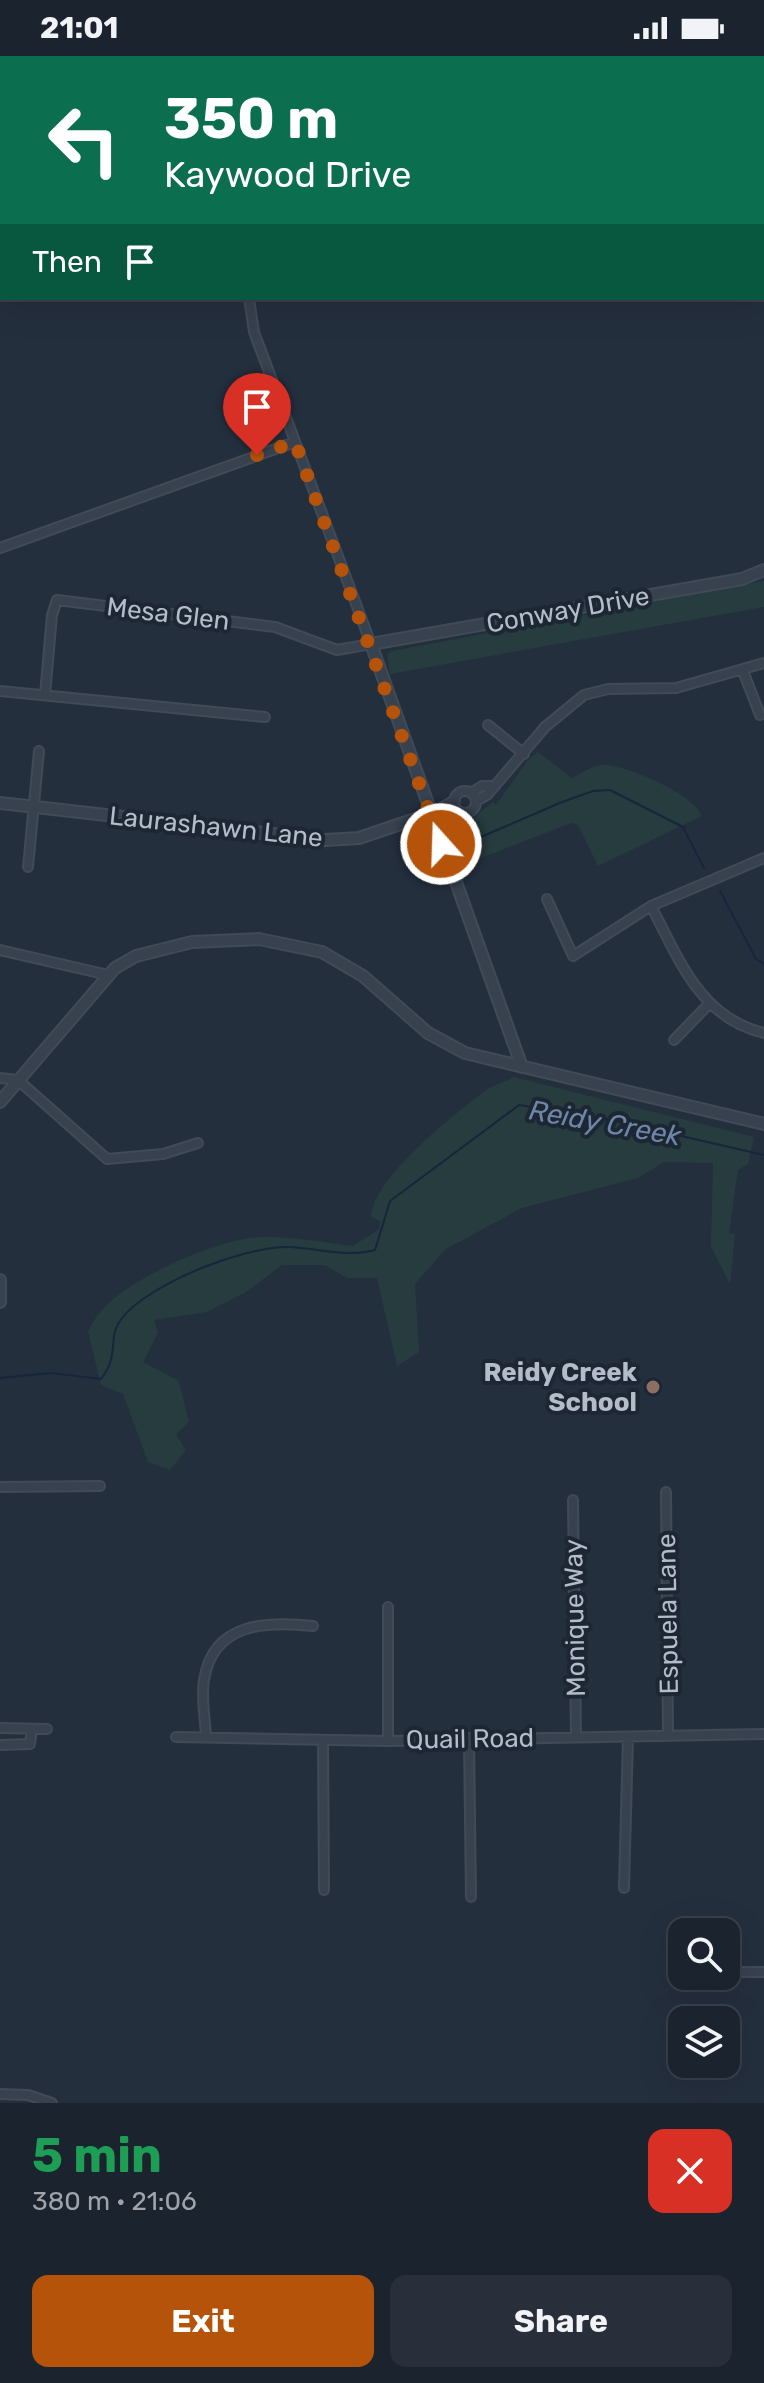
<!DOCTYPE html>
<meta charset="utf-8">
<style>
:root{--surface:#1b232e;--page:#282f3a;--text:#f1f3f6;--muted:#a0a4aa;--line:#39404a;--accent:#b45309}
body{margin:0;font-family:Rubik,sans-serif;background:var(--page);color:var(--text);height:100vh;display:flex;flex-direction:column;font-size:30px;white-space:nowrap}
*{box-sizing:border-box;margin:0}
p{font-size:26px;color:var(--muted)}
.icon{flex:none;width:44px;height:44px;fill:none;stroke:currentColor;stroke-width:2;stroke-linecap:round;stroke-linejoin:round}
.map{position:relative;height:2047px;overflow:hidden}
.details{display:flex;flex-direction:column;background:var(--surface);flex:1}
.details>*{flex:none}
.top-card{position:absolute;left:0px;top:0px;width:764px;height:244px;box-shadow:0 8px 32px #0002,0 0 0 2px var(--line);background:#0b6e4f;color:#fff;overflow:hidden}
.controls{position:absolute;left:668px;top:1862px;display:grid;gap:16px}
.controls a{display:grid;place-items:center;width:72px;height:72px;border-radius:16px;background:var(--surface);box-shadow:0 8px 32px #0002,0 0 0 2px var(--line);font-size:40px}
.pin{position:absolute;display:grid;place-items:center;width:68px;height:68px;color:#fff;margin:-82px -34px;border-radius:50% 50% 50% 0;rotate:-45deg;box-shadow:0 0 8px #0007}
.pin .icon{rotate:45deg}
.me{position:absolute;width:88px;margin:-44px;rotate:340deg;stroke-linejoin:round;filter:drop-shadow(0 0 6px #0008)}
.turn{display:flex;align-items:center;gap:28px;height:168px;padding:0 32px;font-size:36px}
.turn .icon{width:104px;height:104px;stroke-width:2.5}
.turn b{display:block;font-size:56px;line-height:68px}
.then{display:flex;align-items:center;height:76px;padding:0 32px;background:#0003;gap:16px;font-size:30px}
.round{display:grid;place-items:center;flex:none;width:84px;height:84px;border-radius:16px;background:var(--page)}
.head{display:flex;align-items:center;justify-content:space-between;height:136px;padding:0 32px}
h1{font-size:48px;font-weight:700;line-height:60px;color:#1e9e55}
.cta{display:flex;gap:16px;margin-top:auto;padding:16px 32px}
.cta a{flex:1;height:92px;border-radius:16px;background:var(--accent);color:#fff;font-size:32px;font-weight:700;line-height:92px;text-align:center}
.cta a+a{background:var(--page);color:var(--text)}
.status{display:flex;justify-content:space-between;align-items:center;height:56px;padding:0 40px;background:var(--surface);direction:ltr}
.status svg{height:22px;fill:currentColor}
.map>svg:first-child{display:block}
.green{fill:#263c3f}
.lines{fill:none;stroke-linecap:round;stroke-linejoin:round}
.stream{stroke:#17263c;stroke-width:2}
.minor-casing{stroke:#414a57;stroke-width:12}
.tertiary-casing{stroke:#414a57;stroke-width:14}
.minor{stroke:#38414e;stroke-width:8}
.tertiary{stroke:#38414e;stroke-width:10}
.route{stroke:#b45309;stroke-width:14;stroke-dasharray:0 25.2}
.education-dot{fill:#8d6e63;stroke:#1d2633;stroke-width:3}
.labels{text-anchor:middle;dominant-baseline:central;stroke-width:8;stroke-linejoin:round;paint-order:stroke}
.street-label{font-size:26px;fill:#b4bcc9;stroke:#1d2633}
.poi-label{font-size:26px;font-weight:bold;fill:#b4bcc9;stroke:#1d2633;text-anchor:end}
.water-label{font-size:28px;font-style:italic;fill:#6d86a8;stroke:#1d2633}
</style>
<div class="status"><b>21:01</b><svg viewBox="0 0 49 12"><path d="M0 12V9h3v3zM5 12V6h3v6zM10 12V3h3v9zM15 12V0h3v12zM26 1h20v11H26zM47 4h2v5h-2z"/></svg></div>
<div class="map">
<svg width="764" height="2047" viewBox="0 0 764 2047">
<rect width="100%" height="100%" fill="#242f3e"/>
<!-- green -->
<path class="green" d="M764 525V551L390 618 387 598 392 595Z
M538 696 572 722C580 718 591 710 601 709 624 707 694 738 702 760L598 810 578 769 571 767 471 806 455 763 473 762 493 746 496 749 528 704Z
M513 1021 754 1081 748 1108 738 1114 729 1177 735 1178 730 1228 711 1191 713 1107 664 1106 638 1122 522 1152 446 1193 415 1228 419 1296 397 1310 377 1222H347L325 1209H282L246 1236 207 1256 154 1264 158 1277 143 1306 179 1325 189 1366 176 1378 186 1394 170 1414 148 1406 123 1338 101 1329 88 1275C92 1268 96 1260 102 1254 129 1222 220 1182 262 1181 293 1180 323 1186 353 1190L379 1173 380 1165 371 1161C373 1122 453 1059 486 1034 495 1028 505 1027 513 1021Z"/>
<g class="lines">
<!-- stream -->
<path class="stream" d="M467 787 562 746 593 735 610 734 683 771 704 812
M720 835 756 903 764 908
M0 1322 51 1317 101 1323C121 1297 106 1282 122 1262 150 1227 245 1190 289 1191 317 1192 347 1202 375 1194L390 1145 519 1049 603 1062 764 1099"/>
<!-- minor casing -->
<g class="minor-casing">
<path id="minor" d="M369 0V2
M732 0V2
M283 2 286 0
M762 162 764 171
M0 492 295 386
M743 615 760 659
M0 635 265 661
M45 639 52 559 57 544 275 571 337 594 371 588 254 276 249 242
M488 669 524 698
M454 746a11 11 0 1 1 22 0a11 11 0 1 1-22 0Z
M471 737 482 730H491
M476 745 487 739 545 671 584 639 608 633 676 632 764 607
M430 758 459 755
M430 758 455 744
M28 811 39 695
M547 843 573 900 651 850 764 802
M651 850C679 903 700 962 764 977
M0 894 108 919
M674 984 709 948
M0 1022 18 1024 107 1103 163 1098 198 1087
M0 1431 100 1430
M666 1436 668 1680
M573 1444 576 1680
M0 1672 47 1673
M206 1680C205 1661 201 1642 204 1624 213 1566 267 1565 313 1570
M176 1681 388 1685 764 1678
M469 1682 471 1841
M323 1684 324 1834
M388 1685V1551
M0 1689 30 1688 32 1673
M624 1832 628 1681
M726 1916H764
M0 2038 28 2039 52 2047"/>
</g>
<!-- tertiary casing -->
<g class="tertiary-casing">
<path id="tertiary" d="M0 747 325 784 359 782 430 758
M522 1011 371 588 742 523 764 514
M0 1046 115 912 136 900 192 886 259 883 322 896 363 920 428 977 465 997 764 1068
M0 1224V1246"/>
</g>
<!-- minor -->
<use href="#minor" class="minor"/>
<!-- tertiary -->
<use href="#tertiary" class="tertiary"/>
</g>
<g class="lines">
<!-- route -->
<path class="route" d="M257 399 295 386 441 788"/>
</g>
<!-- markers -->
<circle class="education-dot" cx="653" cy="1331" r="8"/>
<g class="labels">
<!-- street labels -->
<g class="street-label">
<text transform="translate(568 554) rotate(-10)">Conway Drive</text>
<text transform="translate(168 558) rotate(7)">Mesa Glen</text>
<text transform="translate(216 771) rotate(6)">Laurashawn Lane</text>
<text transform="translate(668 1558) rotate(-91)">Espuela Lane</text>
<text transform="translate(575 1562) rotate(-91)">Monique Way</text>
<text transform="translate(470 1683) rotate(-1)">Quail Road</text>
</g>
<!-- poi labels -->
<g class="poi-label">
<text x="637" y="1316">Reidy Creek<tspan x="637" dy="30">School</tspan></text>
</g>
<!-- water labels -->
<g class="water-label">
<text transform="translate(605 1067) rotate(10)">Reidy Creek</text>
</g>
</g>
</svg>
<div class="controls">
<a><svg class="icon" aria-label="search" viewBox="0 0 24 24"><circle cx="10" cy="10" r="6"/><path d="M15 15l6 6"/></svg></a>
<a><svg class="icon" aria-label="layers" viewBox="0 0 24 24"><path d="M12 4l9 5-9 5-9-5zM3 14l9 5 9-5"/></svg></a>
</div>
<div class="pin" style="left:257px;top:399px;background:#d93025"><svg class="icon" aria-label="arrive" viewBox="0 0 24 24"><path d="M6 21V4h12l-3 4 3 4H6"/></svg></div>
<svg class="me" style="left:441px;top:788px" viewBox="-20 -20 40 40"><circle r="17" fill="#b45309" stroke="#fff" stroke-width="3"/><path d="M0-11L8 9 0 5-8 9z" fill="#fff"/></svg>
<div class="top-card">
<div class="turn"><svg class="icon" aria-label="left" viewBox="0 0 24 24"><path d="M17 20v-9H6M10 6l-5 5 5 5"/></svg><div><b>350 m</b>Kaywood Drive</div></div>
<div class="then">Then<svg class="icon" aria-label="arrive" viewBox="0 0 24 24"><path d="M6 21V4h12l-3 4 3 4H6"/></svg></div>
</div>
</div>
<section class="details">
<div class="head"><div><h1>5 min</h1><p>380 m · 21:06</p></div><a class="round" style="background:#d93025;color:#fff"><svg class="icon" aria-label="close" viewBox="0 0 24 24"><path d="M6 6l12 12M18 6L6 18"/></svg></a></div>
<div class="cta"><a>Exit</a><a>Share</a></div>
</section>
